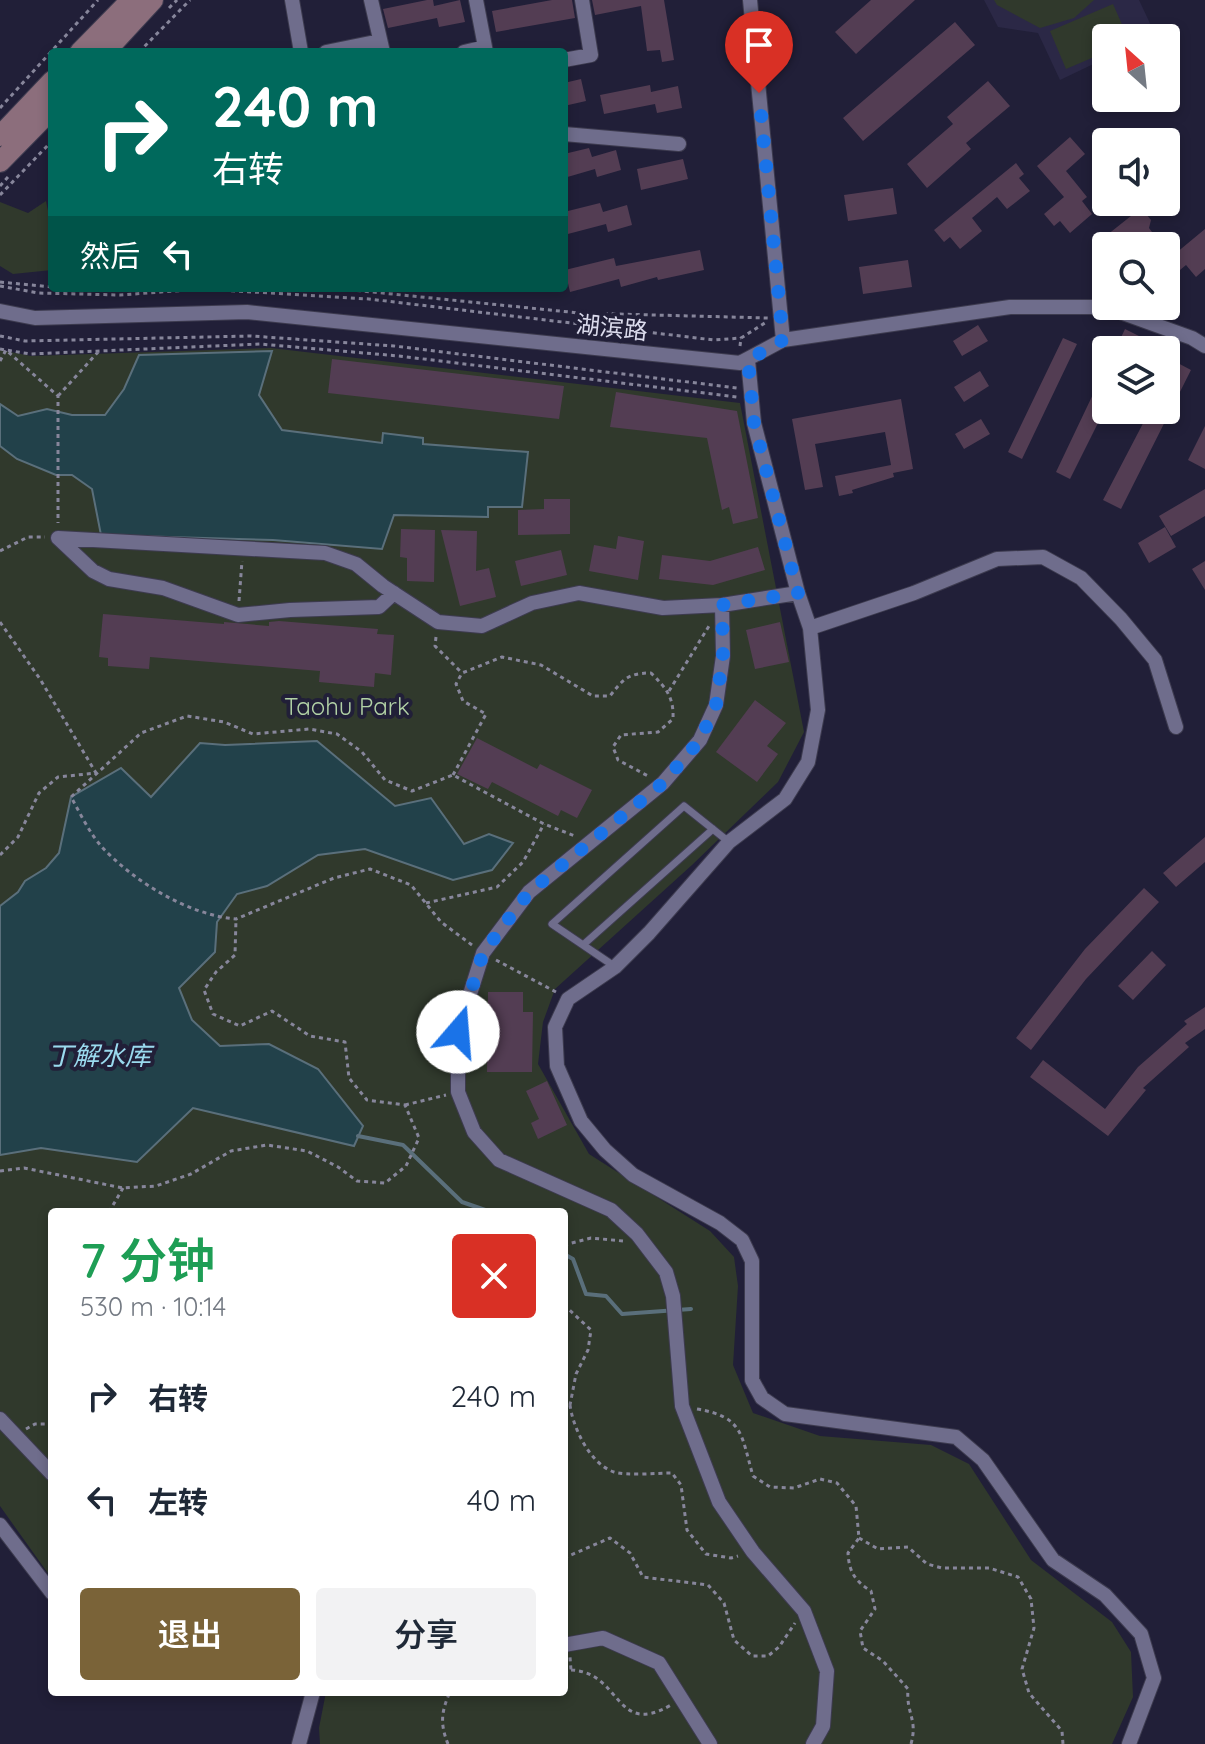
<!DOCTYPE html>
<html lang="zh">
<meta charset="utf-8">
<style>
:root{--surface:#fff;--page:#f2f2f3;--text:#1f2937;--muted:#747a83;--accent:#7a6338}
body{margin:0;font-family:Quicksand,"Noto Sans SC",sans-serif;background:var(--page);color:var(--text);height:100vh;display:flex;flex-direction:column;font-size:30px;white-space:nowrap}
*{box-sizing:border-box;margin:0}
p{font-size:26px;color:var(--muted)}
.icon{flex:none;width:44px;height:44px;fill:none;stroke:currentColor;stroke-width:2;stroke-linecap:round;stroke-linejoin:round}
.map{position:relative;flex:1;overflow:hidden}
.sheet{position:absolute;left:48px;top:1208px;width:520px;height:488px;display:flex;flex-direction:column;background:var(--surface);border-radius:8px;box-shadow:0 4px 12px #0003}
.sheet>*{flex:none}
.banner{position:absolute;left:48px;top:48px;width:520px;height:244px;border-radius:8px;box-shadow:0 4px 12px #0003;background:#00695c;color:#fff;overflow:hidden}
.needle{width:52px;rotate:333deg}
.buttons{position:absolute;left:1092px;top:24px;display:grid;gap:16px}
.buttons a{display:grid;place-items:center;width:88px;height:88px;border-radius:8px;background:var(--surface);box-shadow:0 4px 12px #0003;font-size:40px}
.pin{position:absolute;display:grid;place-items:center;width:68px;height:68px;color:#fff;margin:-82px -34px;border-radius:50% 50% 50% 0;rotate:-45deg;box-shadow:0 0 8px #0007}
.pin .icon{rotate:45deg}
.me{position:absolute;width:88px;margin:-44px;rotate:18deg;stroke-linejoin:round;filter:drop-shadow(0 0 6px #0008)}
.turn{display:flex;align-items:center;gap:28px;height:168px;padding:0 32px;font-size:36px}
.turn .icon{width:104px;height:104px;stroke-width:2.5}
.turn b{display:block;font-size:56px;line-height:68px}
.then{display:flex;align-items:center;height:76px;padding:0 32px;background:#0003;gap:16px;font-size:30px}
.round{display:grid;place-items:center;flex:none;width:84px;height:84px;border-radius:8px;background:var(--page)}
.head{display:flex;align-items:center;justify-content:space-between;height:136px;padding:0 32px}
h1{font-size:48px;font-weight:600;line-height:60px;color:#1e9e55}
.cta{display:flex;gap:16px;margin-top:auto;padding:16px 32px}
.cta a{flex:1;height:92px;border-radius:8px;background:var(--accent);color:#fff;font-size:32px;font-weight:600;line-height:92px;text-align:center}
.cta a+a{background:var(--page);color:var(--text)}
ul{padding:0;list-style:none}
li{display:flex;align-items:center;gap:24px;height:104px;padding:0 32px}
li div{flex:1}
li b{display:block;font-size:30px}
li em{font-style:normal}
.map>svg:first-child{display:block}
.built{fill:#2b2846}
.green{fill:#30392c}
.water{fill:#22414a;stroke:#5a6f7b;stroke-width:2}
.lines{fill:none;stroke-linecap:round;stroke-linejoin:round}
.stream{stroke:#5a6f7b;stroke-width:4}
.building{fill:#533d53}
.lane-casing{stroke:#3d3b4f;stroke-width:9}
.street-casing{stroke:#3d3b4f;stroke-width:16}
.secondary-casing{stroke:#3d3b4f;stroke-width:22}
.path{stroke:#87869b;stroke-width:3;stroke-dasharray:4 4;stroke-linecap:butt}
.lane{stroke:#6f6d8c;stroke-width:7}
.street{stroke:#6f6d8c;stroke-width:14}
.secondary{stroke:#8c6e7c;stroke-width:20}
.route{stroke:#1a73e8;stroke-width:14;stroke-dasharray:0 25.2}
.labels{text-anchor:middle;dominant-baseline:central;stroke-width:8;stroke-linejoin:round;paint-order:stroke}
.street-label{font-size:24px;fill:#dbdbec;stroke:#211f38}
.park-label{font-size:24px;fill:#b2d2a6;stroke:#211f38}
.water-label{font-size:26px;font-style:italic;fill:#9adaee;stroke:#211f38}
</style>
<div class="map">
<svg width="1205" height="1744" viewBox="0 0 1205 1744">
<rect width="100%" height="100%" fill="#211f38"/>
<!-- built -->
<path class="built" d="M984 0H1139L1155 34 1146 38H1106V58L1060 80 1038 33 998 27Z"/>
<!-- green -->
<path class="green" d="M994 0H1094L1074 18 1040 28 997 5Z
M1113 4 1128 38H1106V52L1066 69 1050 31Z
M46 201 52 230V270L13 274 0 266V202L28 213Z
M271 348 740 403 804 732 778 782 692 865 555 989 543 1022 538 1064 589 1154 710 1231 734 1257 738 1286 733 1365 753 1413 820 1436 931 1445 969 1464 1031 1560 1112 1622 1131 1652 1133 1697 1112 1744H320L319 1728 326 1692H564V1212H52V1579L0 1506V350L31 356Z"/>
<!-- water -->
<path class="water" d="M272 351 259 395 282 430 382 443 383 433 423 438V444L528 452 522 507H488V517L394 515 382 549 273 540 101 535 92 489 72 475H56L17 459 0 446V404L18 416 47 409 72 415H105L124 389 139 355Z
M317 741 395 806 431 798 464 844 489 834 513 843 492 870 453 880 365 849 318 855 267 886 237 894 217 922 215 952 179 988 192 1020 220 1046 269 1044 318 1069 363 1126 354 1146 193 1108 137 1162 41 1148 0 1155V906L18 892 25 881 46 868 59 853 71 797 121 768 151 797 200 743 225 745Z"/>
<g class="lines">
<!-- stream -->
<path class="stream" d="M358 1136 403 1145 462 1202 491 1212
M564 1254 573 1259 586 1294 606 1296 622 1314 691 1309"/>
</g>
<!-- building -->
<path class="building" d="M427 0H433L434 6 460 0 465 22 439 27 437 18 388 28 383 9Z
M552 0H572L575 18 496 32 492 11Z
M592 0H664L674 60 662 62 660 50 647 51 641 6 595 15Z
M871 0H915L856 54 835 32Z
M955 22 975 45 863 141 843 118Z
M581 79 586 101 564 106V83Z
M988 81 1010 106 966 143 971 149 927 188 907 164 953 124 947 117Z
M650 85 651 92 678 86 682 108 657 113 655 104 604 114 600 95Z
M1070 137 1085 154 1066 171 1087 197 1082 201 1092 214 1070 233 1060 221 1054 226 1044 214 1064 197 1037 166Z
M589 148 592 157 616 150 621 170 597 177 595 169 564 178V154Z
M683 159 688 179 641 190 637 169Z
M1016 163 1024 174 1019 178 1030 191 1007 209 997 197 972 218 982 231 960 249 950 237 944 242 934 230Z
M893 188 897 214 848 221 844 195Z
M600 203 603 212 627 205 632 225 608 232 606 224 564 235V212Z
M1141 208 1151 220 1149 228 1155 236 1143 246H1115L1107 235Z
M1205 229V269L1196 277 1186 265 1180 270 1170 258Z
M700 250 704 270 658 280 657 277 621 287 619 279 570 292 565 270 614 258 616 266Z
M908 260 912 287 863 294 859 267Z
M978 325 988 341 962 356 953 341Z
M1125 329 1143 338 1137 350H1115Z
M1063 338 1077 344 1022 459 1008 452Z
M332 359 564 386 559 419 328 393Z
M1174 361 1191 370 1121 509 1103 500 1150 410H1166V378Z
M1106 367V411L1103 418 1101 417 1070 479 1056 472Z
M980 371 989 386 964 402 954 387Z
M616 392 737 411 758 518 733 524 729 507 722 510 707 438 610 427Z
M901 399 913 469 893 473 894 477 852 490 853 493 839 496 835 476 891 465 885 432 815 444 823 487 805 490 792 419Z
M981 419 990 434 964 449 955 434Z
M1205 426V469L1188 460Z
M1205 489V516L1171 536 1159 516Z
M544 499H570V534L518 535V510L544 509Z
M1165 527 1176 547 1149 563 1138 543Z
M401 529 435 530 434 582 407 581V558L400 557Z
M441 530 477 531 476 571 489 568 496 597 460 606Z
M618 536 644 541 638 580 589 571 594 545 616 549Z
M758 547 765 570 713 585 659 579 662 555 710 561Z
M561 550 567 575 521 586 515 561Z
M1205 561V590L1192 569Z
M103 614 224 624V622L269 626V622L279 621 378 629 377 634 394 635 391 675 375 673 374 687 319 682 320 671 150 657 149 669 108 666V658L99 657Z
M780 622 789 662 755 669 746 630Z
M755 700 786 723 767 746 778 754 757 782 716 752Z
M477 738 537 769 540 764 592 790 577 818 561 810 558 816 492 782 488 789 457 774Z
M1205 837V862L1176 887 1163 873Z
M1144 888 1159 902 1086 979 1031 1050 1016 1038 1085 949Z
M1152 951 1166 965 1133 1000 1118 986Z
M488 992H523V1012H533L532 1072H487Z
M1205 1007V1029L1185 1043 1189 1047 1143 1088 1146 1090 1108 1136 1030 1077 1043 1060 1105 1109 1138 1067 1187 1024 1184 1021Z
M547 1081 567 1125 538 1139 531 1123 539 1119 526 1091Z"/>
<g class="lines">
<!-- lane casing -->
<g class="lane-casing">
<path id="lane" d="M583 945 713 829
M614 966 552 924 684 806 729 842"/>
</g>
<!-- street casing -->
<g class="street-casing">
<path id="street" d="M292 0 301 52
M371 0 383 52
M476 0 486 52
M750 0 783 340
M326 52 380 41
M464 52 485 47
M564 60 591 55 582 0
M564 134 679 144
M0 311 35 318 247 312 740 363 783 340 1010 307H1106L1192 338 1205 346
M748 360 754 423 798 593 810 628 818 710 808 762 785 799 729 842 649 933 615 967 568 999 555 1027 557 1066 581 1121 605 1150 633 1175 720 1223 742 1240 752 1261V1380L762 1398 785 1414 956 1437 983 1460 1053 1560 1105 1595 1141 1634 1154 1678 1129 1744
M58 538 325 553 356 564 383 586 438 622 482 626 532 603 579 593 663 608 722 605 798 593
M58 538 93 571 109 579 163 588 238 615 290 610 379 607 394 593
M722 605 723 656 716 705 700 740 663 783 529 892 483 953 458 1032V1092L474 1132 499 1160 611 1210 637 1234 666 1272 673 1296 682 1406 719 1502 753 1552 804 1611 827 1671 823 1726 813 1744
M810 628 914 593 997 559 1043 557 1081 578 1121 619 1155 660 1176 727
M0 1419 52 1474
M0 1525 52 1593
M564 1645 603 1638 659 1663 710 1744
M299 1744 313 1692"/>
</g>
<!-- secondary casing -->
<g class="secondary-casing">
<path id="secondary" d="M80 52 131 0
M105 52 153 0
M0 136 52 81
M0 162 52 109"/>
</g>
<!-- path -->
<path class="path" d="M169 8 177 0
M139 52 190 0
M0 108 98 0
M0 186 8 177
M0 195 52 141
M0 282 52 287
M0 286 38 293 120 295 203 289 369 299 714 340 741 338
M333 288 579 313 768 318
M0 336 25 341 251 336 394 346 737 388
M740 346 741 338 768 321
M0 349 30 354 260 344 399 356 737 397
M0 361 6 350 58 396V523
M58 396 99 351
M0 551 28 537H45
M239 601 242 561
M0 622 40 679 96 773
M436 637 435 646 462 673
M669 691 709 626
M453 775 486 714 463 701 456 684 462 673 502 657 541 665 593 696H610C623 679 628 673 651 673 666 688 674 697 673 719L658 732 621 735 613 747 618 760 648 776
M0 855 18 837 39 793 58 777 96 773
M426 903 497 887 523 862 544 824
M472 945 441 922 411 885 370 869 334 878 236 919C188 915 133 881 101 846 89 832 80 813 71 797L141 733 187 716 224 722 253 734 309 729 337 734 362 752 385 780 412 791 453 775 544 824 575 836
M496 960 556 992
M405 1105 446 1095
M0 1171 24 1168 123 1188 156 1186 191 1174 231 1151 267 1145 307 1151 338 1167 357 1181 385 1183 406 1166 419 1138 405 1105 367 1100 349 1078 345 1042 310 1036 272 1011 240 1026 213 1014 204 990 216 972 235 955 236 919
M109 1212 123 1188
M564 1245 591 1238 623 1241
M564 1305 591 1330 588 1350 576 1374 570 1405 564 1404
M570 1405C573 1428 590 1464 614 1472 627 1476 657 1473 672 1473L681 1485 687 1530 706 1554 731 1558 738 1556
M697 1409C744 1417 741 1435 753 1476L770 1487 794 1488 820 1479 837 1483 856 1506 859 1538 848 1553C849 1572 855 1581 871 1591L875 1609 860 1631 863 1648 883 1661 908 1689C906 1714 918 1719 911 1744
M26 1429 35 1424H52
M859 1538 878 1549 908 1547 927 1564 942 1568H989L1018 1577 1031 1599 1034 1628 1022 1669 1029 1693 1062 1731 1063 1744
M564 1558 610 1538 630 1553 643 1577 708 1585 724 1603 734 1640 752 1656H768L779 1647 795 1623
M571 1670C622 1672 614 1738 671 1705
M564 1672 571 1670 570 1657
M448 1744C440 1724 441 1712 450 1692"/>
<!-- lane -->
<use href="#lane" class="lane"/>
<!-- street -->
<use href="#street" class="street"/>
<!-- secondary -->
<use href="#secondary" class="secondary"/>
</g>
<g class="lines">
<!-- route -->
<path class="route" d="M458 1032 483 953 529 892 663 783 700 740 716 705 723 656 722 605 798 593 754 423 748 360 783 340 759 93"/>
</g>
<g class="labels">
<!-- street labels -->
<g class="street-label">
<text transform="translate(612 327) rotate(6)">湖滨路</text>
</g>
<!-- park labels -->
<g class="park-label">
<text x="347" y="706">Taohu Park</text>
</g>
<!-- water labels -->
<g class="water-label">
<text x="99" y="1055">丁解水库</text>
</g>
</g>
</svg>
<div class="buttons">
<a><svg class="needle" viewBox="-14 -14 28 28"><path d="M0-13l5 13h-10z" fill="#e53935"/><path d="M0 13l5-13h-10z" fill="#747a83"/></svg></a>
<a><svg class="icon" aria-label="sound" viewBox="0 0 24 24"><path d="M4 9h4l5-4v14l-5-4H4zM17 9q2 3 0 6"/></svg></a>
<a><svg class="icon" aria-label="search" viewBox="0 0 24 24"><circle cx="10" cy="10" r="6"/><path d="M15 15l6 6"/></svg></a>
<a><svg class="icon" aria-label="layers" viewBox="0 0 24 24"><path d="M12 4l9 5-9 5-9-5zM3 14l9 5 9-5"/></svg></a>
</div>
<div class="pin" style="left:759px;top:93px;background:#d93025"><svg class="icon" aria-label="arrive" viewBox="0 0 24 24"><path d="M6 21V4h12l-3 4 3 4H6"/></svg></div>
<svg class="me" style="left:458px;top:1032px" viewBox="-20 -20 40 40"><circle r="19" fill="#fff"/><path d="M0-13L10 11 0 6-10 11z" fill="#1a73e8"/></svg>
<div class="banner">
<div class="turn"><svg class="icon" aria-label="right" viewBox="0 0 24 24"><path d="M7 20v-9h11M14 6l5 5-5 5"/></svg><div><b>240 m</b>右转</div></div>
<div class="then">然后<svg class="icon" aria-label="left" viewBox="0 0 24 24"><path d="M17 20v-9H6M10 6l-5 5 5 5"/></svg></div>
</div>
<section class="sheet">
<div class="head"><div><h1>7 分钟</h1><p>530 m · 10:14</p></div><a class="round" style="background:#d93025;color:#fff"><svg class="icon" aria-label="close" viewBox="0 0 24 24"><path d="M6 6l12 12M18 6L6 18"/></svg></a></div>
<ul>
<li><svg class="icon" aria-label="right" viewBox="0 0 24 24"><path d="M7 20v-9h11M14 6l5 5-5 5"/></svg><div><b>右转</b></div><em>240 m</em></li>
<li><svg class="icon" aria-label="left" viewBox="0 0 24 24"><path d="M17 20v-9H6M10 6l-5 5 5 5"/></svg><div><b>左转</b></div><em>40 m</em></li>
</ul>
<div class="cta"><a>退出</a><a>分享</a></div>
</section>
</div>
